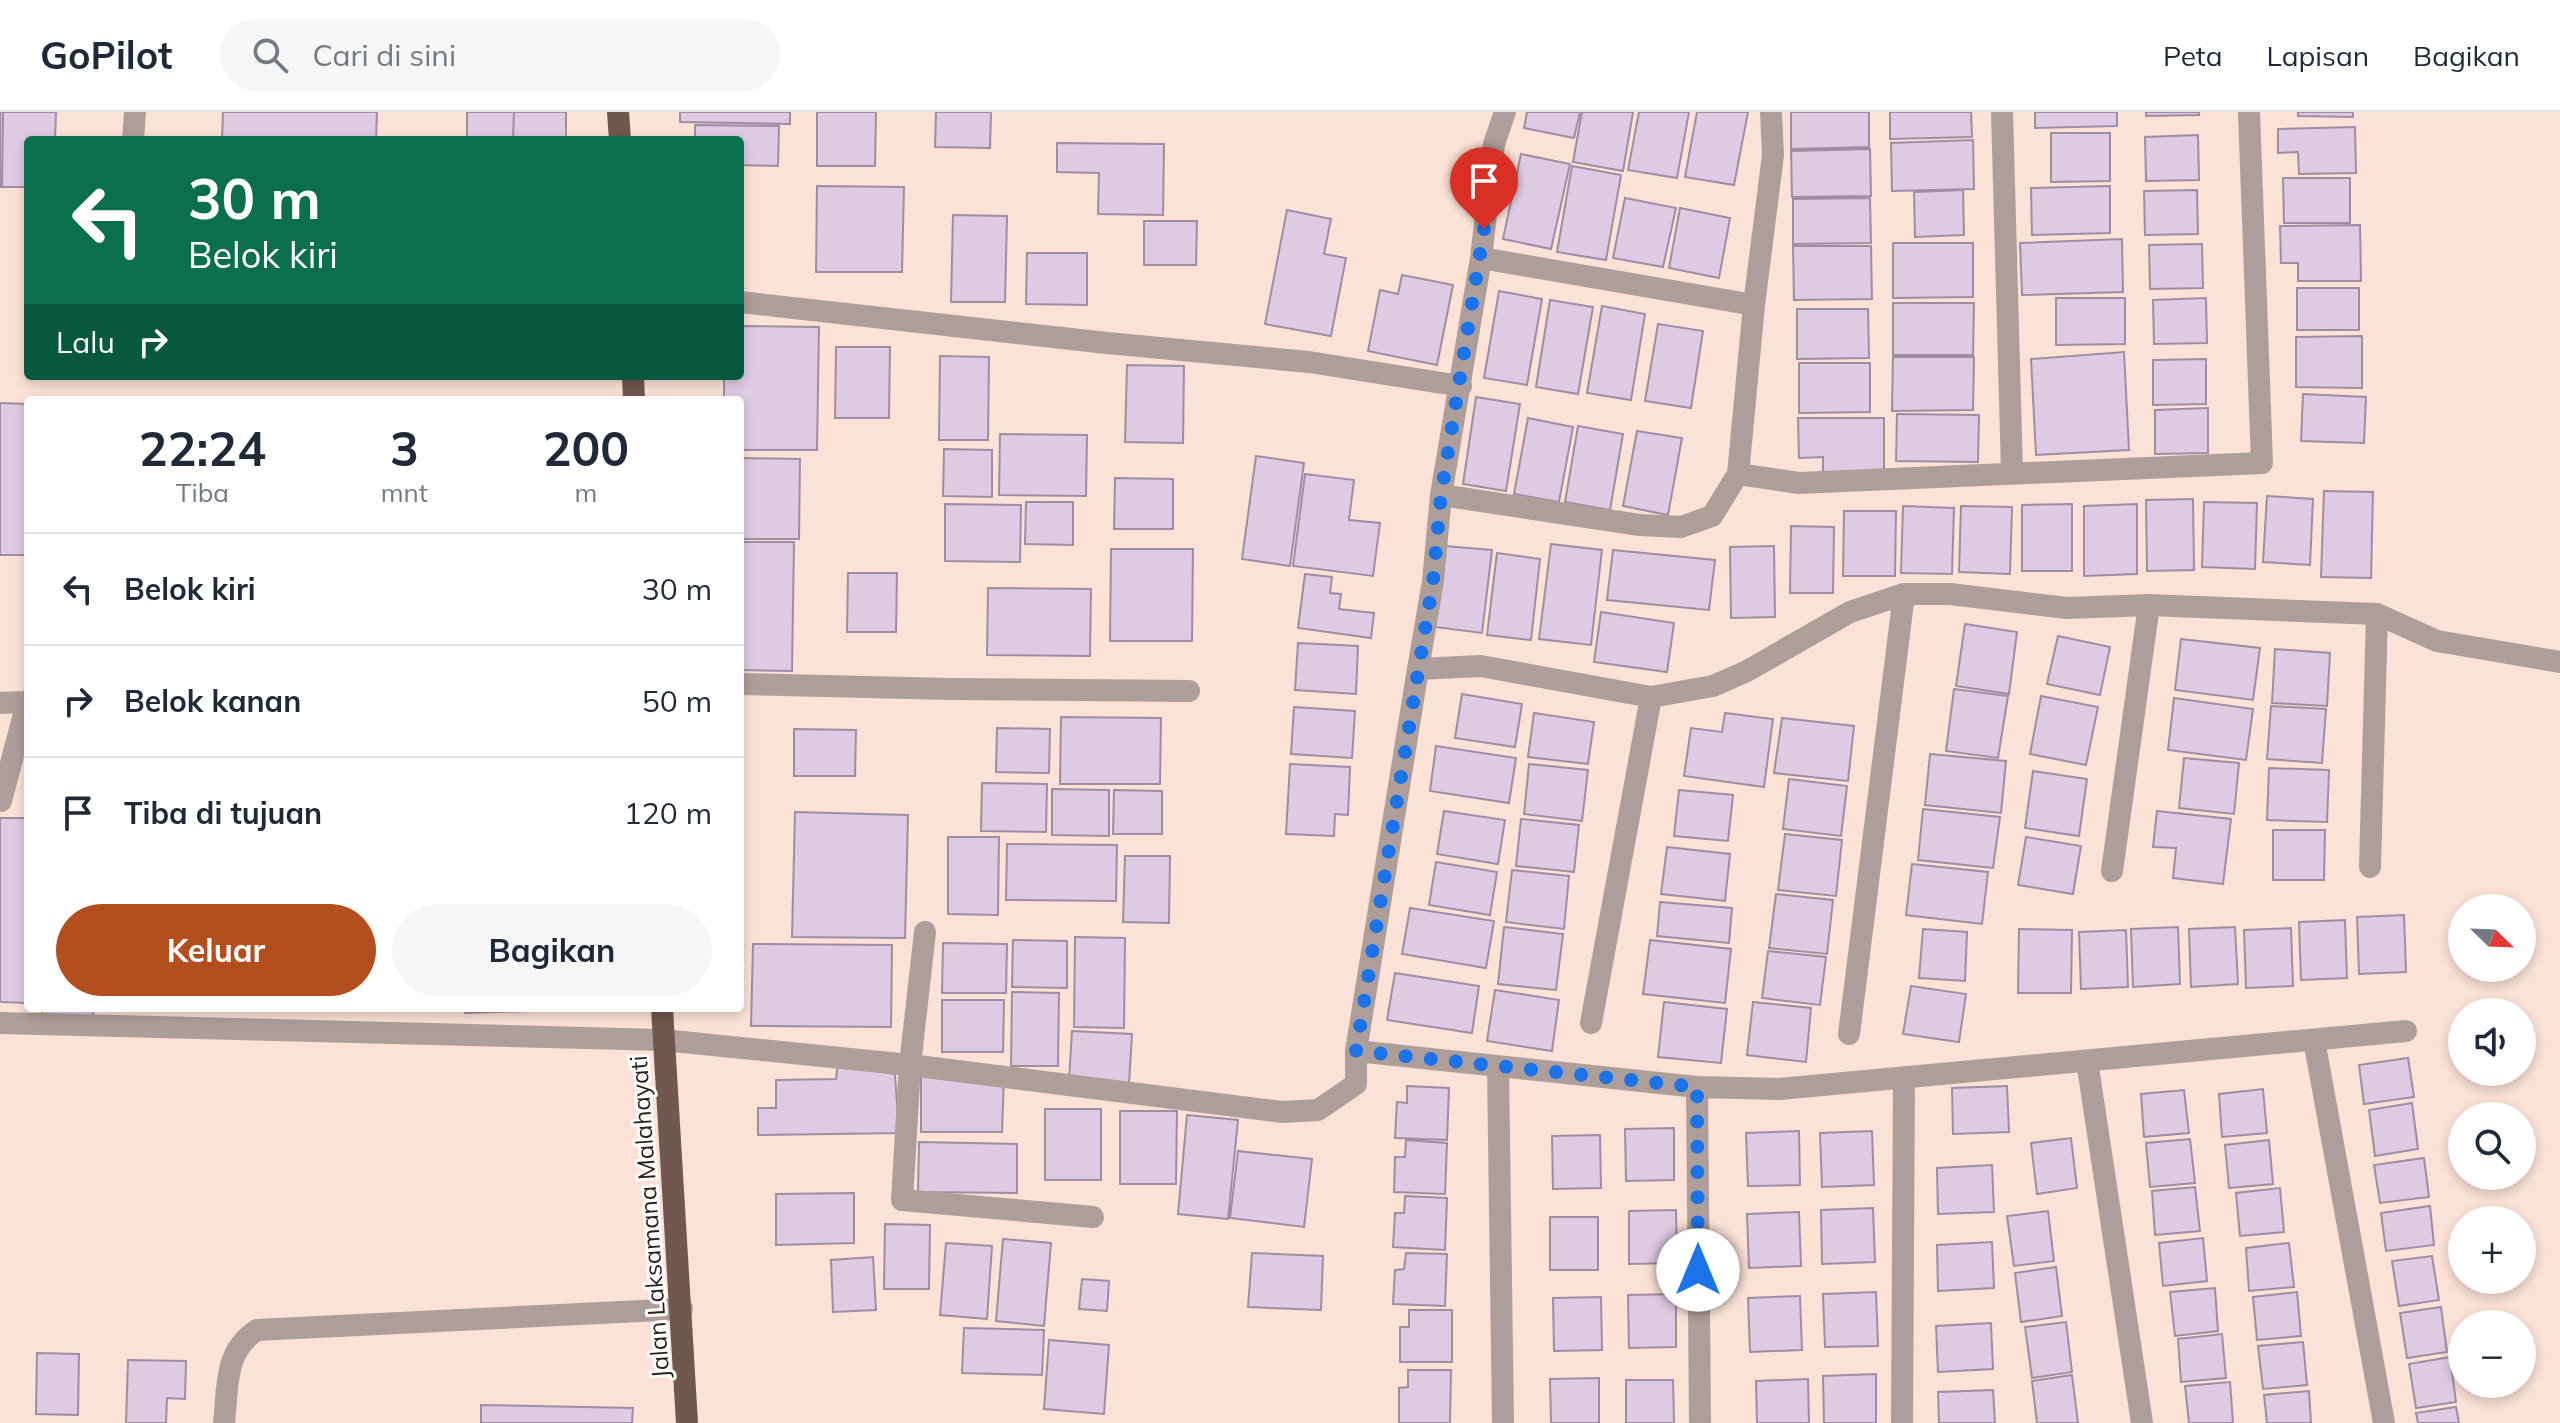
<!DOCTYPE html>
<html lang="id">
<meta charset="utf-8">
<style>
:root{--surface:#fff;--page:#f6f6f7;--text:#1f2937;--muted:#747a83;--line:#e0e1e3;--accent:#b34f1e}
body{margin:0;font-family:Mulish,sans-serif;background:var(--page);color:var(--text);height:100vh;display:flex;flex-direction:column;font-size:30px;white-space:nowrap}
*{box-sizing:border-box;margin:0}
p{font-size:26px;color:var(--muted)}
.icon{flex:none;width:44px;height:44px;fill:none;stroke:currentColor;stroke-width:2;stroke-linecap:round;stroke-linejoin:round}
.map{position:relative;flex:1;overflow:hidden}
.panel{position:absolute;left:24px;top:284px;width:720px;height:616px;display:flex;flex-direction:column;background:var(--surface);border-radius:8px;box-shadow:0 4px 12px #0003}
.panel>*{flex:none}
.top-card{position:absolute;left:24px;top:24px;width:720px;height:244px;border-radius:8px;box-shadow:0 4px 12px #0003;background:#0b6e4f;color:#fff;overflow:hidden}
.needle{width:52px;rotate:113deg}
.buttons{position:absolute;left:2448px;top:782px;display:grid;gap:16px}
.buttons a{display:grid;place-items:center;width:88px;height:88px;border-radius:50%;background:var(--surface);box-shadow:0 4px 12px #0003;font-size:40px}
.pin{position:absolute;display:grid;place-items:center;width:68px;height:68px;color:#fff;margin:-82px -34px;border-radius:50% 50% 50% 0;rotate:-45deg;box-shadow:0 0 8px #0007}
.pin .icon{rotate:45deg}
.me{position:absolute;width:88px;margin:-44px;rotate:0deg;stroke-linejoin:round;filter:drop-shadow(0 0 6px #0008)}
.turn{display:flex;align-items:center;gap:28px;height:168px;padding:0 32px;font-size:36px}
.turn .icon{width:104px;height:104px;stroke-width:2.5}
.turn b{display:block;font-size:56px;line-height:68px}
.then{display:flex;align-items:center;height:76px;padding:0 32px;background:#0003;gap:16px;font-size:30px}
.eta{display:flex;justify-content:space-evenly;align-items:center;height:136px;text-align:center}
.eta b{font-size:48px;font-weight:700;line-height:56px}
.primary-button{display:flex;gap:16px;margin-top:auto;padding:16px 32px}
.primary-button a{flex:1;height:92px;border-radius:48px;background:var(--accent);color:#fff;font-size:32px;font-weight:700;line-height:92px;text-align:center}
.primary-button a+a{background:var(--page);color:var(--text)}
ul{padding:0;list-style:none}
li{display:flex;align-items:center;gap:24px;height:112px;padding:0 32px;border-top:2px solid var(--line)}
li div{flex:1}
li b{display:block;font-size:30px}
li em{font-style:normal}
header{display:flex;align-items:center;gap:48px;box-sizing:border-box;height:112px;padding:0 40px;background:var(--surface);border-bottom:2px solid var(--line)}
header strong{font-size:38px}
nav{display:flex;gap:44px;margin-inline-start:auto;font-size:28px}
.search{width:560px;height:72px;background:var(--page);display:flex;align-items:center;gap:20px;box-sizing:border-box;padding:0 28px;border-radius:44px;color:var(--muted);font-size:30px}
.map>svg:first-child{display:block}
.building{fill:#ddcae3;stroke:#9f8da4;stroke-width:2}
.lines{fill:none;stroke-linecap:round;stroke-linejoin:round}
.minor{stroke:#ad9e9a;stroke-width:22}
.trunk{stroke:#725650;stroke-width:22}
.route{stroke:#1a73e8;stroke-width:14;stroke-dasharray:0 25.2}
.labels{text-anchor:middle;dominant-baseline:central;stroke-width:6;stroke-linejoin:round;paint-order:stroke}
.street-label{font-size:24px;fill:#2a1f19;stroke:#fff}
</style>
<header>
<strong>GoPilot</strong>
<div class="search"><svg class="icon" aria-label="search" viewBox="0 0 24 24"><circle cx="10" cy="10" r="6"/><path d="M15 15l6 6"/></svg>Cari di sini</div>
<nav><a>Peta</a><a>Lapisan</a><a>Bagikan</a></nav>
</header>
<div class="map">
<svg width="2560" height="1311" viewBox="0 0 2560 1311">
<rect width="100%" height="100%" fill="#fbe1d6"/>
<!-- building -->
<path class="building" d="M0 0H3L2 75H0Z
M3 0H56L55 28H28V75H2Z
M223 0H377L376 28H222Z
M467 0H514L513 28H467Z
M514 0H566V28H513Z
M680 0H790V12L680 10Z
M817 0H876L875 54H817Z
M936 0H991L990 36 935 35Z
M1527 0H1580L1574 26 1524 16Z
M1582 0H1633L1623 59 1573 50Z
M1639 0H1689L1677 66 1628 58Z
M1697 0H1748L1734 73 1685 65Z
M1791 0H1869V35L1791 37Z
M1890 0H1971L1972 25 1890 27Z
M2035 0H2117V14L2035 16Z
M2146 0H2199V3L2146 4Z
M2298 0H2353V5L2298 4Z
M695 13 779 14 778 54 740 53V28H695Z
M2355 15 2356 61 2299 62 2298 40 2278 41V17Z
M2051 21H2110V69L2051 70Z
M2198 23 2199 68 2146 69 2145 25Z
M1973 28 1974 77 1892 79 1891 31Z
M1057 31 1164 32 1163 103 1098 102 1099 61 1057 60Z
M1870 37 1871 84 1792 85 1791 39Z
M1521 42 1570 52 1551 137 1503 127Z
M1572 54 1621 63 1606 148 1557 140Z
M2283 66H2350V111H2284Z
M817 74 904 75 902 160H816Z
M2110 74V121L2032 123 2031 76Z
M1963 78 1964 123 1915 125 1914 80Z
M2197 78 2198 122 2145 123 2144 79Z
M1625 86 1676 96 1663 155 1613 146Z
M1870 86 1871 131 1793 132V87Z
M1680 96 1730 106 1719 166 1669 156Z
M1287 98 1331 107 1324 142 1346 146 1331 224 1265 212Z
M953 103 1007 104 1005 190H951Z
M1144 109H1197L1196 153H1144Z
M2360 113 2361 169H2298V151H2281L2280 114Z
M2122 127 2123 180 2022 183 2020 131Z
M1893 131H1973V185L1893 186Z
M2202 132 2203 176 2150 177 2149 133Z
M1793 134H1871L1872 187 1794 188Z
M1027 141H1087V193L1026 192Z
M1402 163 1453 173 1437 253 1368 239 1380 178 1398 182Z
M2297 176H2359V218H2297Z
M1499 179 1542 187 1527 273 1484 266Z
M2056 186H2125V232L2056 233Z
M2206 186 2207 231 2154 232 2153 188Z
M1550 188 1593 195 1578 282 1536 275Z
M1893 191H1974L1973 243H1893Z
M1602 194 1645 202 1631 288 1587 281Z
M1797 197H1868L1869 246 1797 247Z
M1658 212 1703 219 1691 296 1645 289Z
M743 214 819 215 817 338H740V288H724V264H740Z
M2362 224V276L2296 275V225Z
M836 235H890L889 306H835Z
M2124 240 2129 338 2036 343 2031 247Z
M940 244 989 245 988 328H939Z
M1893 245H1974L1973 298 1892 299Z
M2206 247V292L2153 293V248Z
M1799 251H1870V300L1799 301Z
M1127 253 1184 254 1183 331 1125 330Z
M2303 282 2366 285 2364 331 2301 329Z
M1476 285 1520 292 1506 379 1463 372Z
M0 291 28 292V443H0Z
M2208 296V341L2155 342V298Z
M1897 302 1979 303 1978 350 1896 349Z
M1528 306 1573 315 1559 390 1514 382Z
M1798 306H1884V361H1823V345L1799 346Z
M1578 314 1623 322 1610 398 1565 390Z
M1637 319 1682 326 1668 403 1623 394Z
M1000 322 1087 323 1086 384 999 383Z
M944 337 992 338V385L943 384Z
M1256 344 1304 351 1290 454 1242 447Z
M740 346 800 347 799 427H740Z
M1305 362 1354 368 1349 408 1380 411 1373 464 1293 454Z
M1115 366 1173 367V417H1114Z
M2324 379 2373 380 2371 466 2321 465Z
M2267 384 2313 387 2310 453 2263 450Z
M2193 387 2194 458 2147 459 2146 388Z
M1026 390H1073V433L1025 432Z
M2204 390 2257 391 2255 457 2202 455Z
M945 392 1021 393 1020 450 945 449Z
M2072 392V459H2022V393Z
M2137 392V462L2084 464V394Z
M1903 394 1954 396 1952 462 1901 461Z
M1961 394 2012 395 2010 462 1959 460Z
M1844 399H1896L1895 464H1843Z
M1791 414 1834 415 1833 481H1790Z
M740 430H794L792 559 740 558Z
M1551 432 1602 438 1591 533 1539 527Z
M1445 434 1492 438 1482 521 1435 515Z
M1774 434 1775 505 1731 506 1730 435Z
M1111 437H1193L1192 529H1110Z
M1613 438 1715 448 1709 498 1607 488Z
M1497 441 1540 447 1531 528 1487 523Z
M848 461H897L896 520H847Z
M1305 462 1332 465 1330 481 1341 482 1339 497 1374 501 1371 526 1298 516Z
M988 476 1091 477 1090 544 987 543Z
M1601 500 1674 511 1667 560 1594 550Z
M1965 512 2017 520 2009 582 1956 574Z
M2058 524 2110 535 2100 583 2047 572Z
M2181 527 2260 536 2253 588 2175 578Z
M1298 531 1358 534 1356 582 1295 578Z
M2275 537 2330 541 2327 594 2272 591Z
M1954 577 2008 584 1998 646 1946 639Z
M1462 582 1522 592 1515 635 1455 626Z
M2041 584 2098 595 2086 653 2030 642Z
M2174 586 2253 597 2246 648 2168 638Z
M2271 594 2326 597 2322 651 2267 647Z
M1294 595 1355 599 1352 646 1291 642Z
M1534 601 1594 610 1588 652 1528 645Z
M1725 601 1773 607 1764 675 1684 664 1691 616 1722 620Z
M1061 605 1161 606 1160 672H1060Z
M1782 606 1854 614 1848 669 1774 661Z
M997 616 1050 617 1049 661 996 660Z
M794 617 856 618 855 664H794Z
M1436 634 1516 646 1509 691 1430 679Z
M1930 642 2006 649 2001 701 1925 693Z
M2184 646 2239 651 2234 702 2179 696Z
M1290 652 1350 655 1348 703 1335 702 1334 724 1286 722Z
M1529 652 1588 658 1582 709 1524 702Z
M2269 656 2329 658 2327 710 2267 708Z
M2033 659 2087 667 2079 724 2025 716Z
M1789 667 1847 674 1841 724 1783 717Z
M982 671 1047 672 1046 720 981 719Z
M1052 677 1109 678V724L1052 723Z
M1114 678 1162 679V722H1113Z
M1679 678 1733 683 1728 729 1674 724Z
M1923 697 2000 705 1993 756 1918 748Z
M1444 699 1505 708 1498 752 1437 742Z
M2157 699 2231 707 2223 772 2173 766 2176 736 2153 735Z
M795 700 908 703 905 826 792 825Z
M0 706H28V891L0 890Z
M1521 707 1579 713 1574 760 1516 754Z
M2273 718H2325L2324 768H2273Z
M1785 722 1842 728 1836 784 1778 778Z
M948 725H999L998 803 948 802Z
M2026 725 2081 734 2073 782 2018 773Z
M1007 732 1117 733 1116 789 1006 788Z
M1667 735 1730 742 1725 789 1661 782Z
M1125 744H1170L1169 811 1123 810Z
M1436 750 1497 760 1490 803 1429 793Z
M1912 752 1988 760 1982 812 1906 803Z
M1512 758 1569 764 1564 817 1506 810Z
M1776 782 1833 788 1827 842 1769 836Z
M1660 790 1732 796 1729 831 1657 824Z
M1410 796 1494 809 1486 856 1402 842Z
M2404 803 2406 860 2359 862 2357 805Z
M2345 808 2347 866 2301 868 2299 810Z
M1504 815 1563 822 1556 878 1498 872Z
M2178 815 2180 872 2133 875 2131 817Z
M2235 815 2238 872 2191 875 2189 817Z
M2291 816 2293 874 2246 876 2244 818Z
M1923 817 1967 820 1965 869 1919 866Z
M2019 817 2072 818 2071 881H2018Z
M2126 818 2128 875 2081 877 2079 820Z
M1075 825 1125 826 1124 916 1074 915Z
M1013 828 1067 829V876L1012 875Z
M1650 828 1731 837 1725 891 1643 882Z
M943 831 1007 832 1006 881H942Z
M753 832 892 833 891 915 751 914Z
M1768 839 1826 845 1820 893 1762 886Z
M1395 861 1479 874 1472 921 1387 908Z
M1911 874 1966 882 1959 930 1903 922Z
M1495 878 1559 888 1552 939 1487 929Z
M1012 880 1059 881 1058 954H1011Z
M942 888H1004L1003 940H942Z
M1664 890 1727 897 1721 951 1658 945Z
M1753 890 1811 896 1806 950 1747 943Z
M42 896H93V908L42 907Z
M465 896H590L591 897 465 901Z
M1072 919 1132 922 1129 972 1069 968Z
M2408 946 2414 985 2364 992 2359 953Z
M838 951 895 962 899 1021 758 1023V996H776V968L836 967Z
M921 965H1004L1002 1020H921Z
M1407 974 1449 976 1447 1028 1395 1026 1397 990 1407 991Z
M2007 974 2009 1020 1953 1022 1952 976Z
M2263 977 2267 1021 2222 1025 2219 982Z
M2184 978 2189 1021 2144 1025 2141 982Z
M2412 991 2418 1037 2375 1044 2369 998Z
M1045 997H1101V1068H1045Z
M1120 999H1177L1176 1072H1120Z
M1187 1003 1238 1008 1228 1107 1178 1102Z
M1674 1016V1068L1626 1069 1625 1017Z
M1799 1019 1800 1073 1748 1074 1746 1021Z
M1872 1019 1874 1073 1822 1075 1820 1021Z
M1600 1023 1601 1076 1553 1077 1552 1024Z
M2071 1026 2077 1076 2037 1082 2031 1031Z
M2190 1027 2195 1071 2150 1075 2146 1031Z
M1406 1028 1447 1031 1445 1082 1394 1080 1395 1045H1405Z
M2269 1028 2273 1072 2229 1076 2225 1033Z
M919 1030 1017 1032V1081L918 1080Z
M1238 1039 1312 1047 1304 1115 1230 1106Z
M2424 1046 2429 1085 2380 1091 2374 1053Z
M1992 1053 1994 1100 1938 1102 1937 1056Z
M2195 1075 2200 1119 2155 1123 2152 1079Z
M2280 1076 2284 1120 2240 1124 2236 1081Z
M854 1081V1131L776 1133V1082Z
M1405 1084 1447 1086 1445 1138 1393 1135 1395 1101H1404Z
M2430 1094 2434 1133 2386 1139 2381 1101Z
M1873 1096 1875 1150 1822 1152 1821 1098Z
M1676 1098 1677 1151 1629 1152V1099Z
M2048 1099 2054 1149 2014 1154 2007 1104Z
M1799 1100 1801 1154 1749 1156 1747 1102Z
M1550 1105H1598V1158H1550Z
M885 1112 930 1113 929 1177H884Z
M2203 1126 2207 1169 2163 1174 2159 1131Z
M1003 1127 1051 1131 1044 1214 996 1209Z
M1992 1130 1994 1176 1938 1179 1937 1133Z
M946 1131 992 1134 987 1207 940 1203Z
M2289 1131 2294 1175 2249 1179 2246 1136Z
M1252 1141 1323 1144 1321 1198 1248 1195Z
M1406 1141 1447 1142 1445 1194 1393 1192 1395 1158 1404 1157Z
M2432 1144 2439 1188 2399 1194 2392 1149Z
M873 1145 876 1198 833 1200 831 1148Z
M2056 1155 2062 1204 2021 1210 2015 1161Z
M1082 1167 1109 1169 1107 1199 1079 1197Z
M2215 1176 2218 1219 2175 1224 2170 1180Z
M1876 1180 1878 1234 1825 1235 1823 1182Z
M2297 1180 2301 1224 2257 1228 2253 1185Z
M1676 1182V1235L1629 1236 1628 1183Z
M1800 1184 1802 1238 1750 1240 1748 1186Z
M1601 1185 1602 1238 1554 1239 1553 1186Z
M2441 1195 2447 1240 2407 1246 2400 1201Z
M1409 1198H1452V1250H1400V1215H1409Z
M2066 1210 2072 1260 2032 1266 2025 1215Z
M1991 1211 1993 1257 1938 1260 1936 1214Z
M964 1216 1044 1218 1042 1263 962 1261Z
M2222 1222 2226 1266 2181 1270 2178 1227Z
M1049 1228 1109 1233 1104 1302 1044 1297Z
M2303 1230 2307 1273 2263 1277 2258 1234Z
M37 1241 79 1242 78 1303 36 1302Z
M2450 1245 2456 1290 2416 1296 2409 1252Z
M128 1248 186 1249 185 1287 167 1286 166 1311H126Z
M1408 1258H1451L1450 1311H1399V1276L1408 1275Z
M1876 1262V1311H1824L1823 1264Z
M2072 1263 2078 1311H2037L2032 1269Z
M1599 1266V1311H1551L1550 1267Z
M1808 1267 1809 1311H1757L1756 1269Z
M1626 1268H1673L1674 1311H1626Z
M2230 1270 2233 1311H2189L2185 1274Z
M1993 1278 1995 1311H1939L1938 1280Z
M2309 1279 2311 1311H2267L2264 1283Z
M481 1293 633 1296 632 1311H481Z
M2456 1295 2459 1311H2418L2416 1301Z"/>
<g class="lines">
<!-- minor -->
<path class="minor" d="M1505 0 1494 32 1481 146 1441 383 1433 469 1418 557 1481 554 1651 585 1713 574 1747 559 1850 500 1904 482H1950L2067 496 2149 493 2377 502 2437 529 2560 550
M2002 0 2012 360
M133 28 135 0
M1481 146 1754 193
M740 190 1107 231 1309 250 1461 274
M1738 362 1754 193 1773 43 1771 0
M1441 383 1640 413 1681 415 1712 404 1738 362 1799 371 2262 351 2249 0
M1418 557 1356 939 1697 975 1779 977 2406 919
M740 572 950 577 1189 579
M0 591 24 590
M1 689 24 602V590L28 589
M2370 755 2377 502
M2112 759 2149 493
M925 820 910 953 902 1088 1093 1105
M0 911 663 928 910 953 1282 1000 1318 998 1356 972V939
M1591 911 1651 585
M1849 922 1904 482
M2314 928 2384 1311
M2087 949 2142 1311
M1498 955 1503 1311
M1697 975 1700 1311
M224 1311C228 1275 224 1239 257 1218L682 1197
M1902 1311 1904 965"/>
<!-- trunk -->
<path class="trunk" d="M618 0 620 28
M633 264 634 288
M662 896 687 1311"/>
</g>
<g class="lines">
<!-- route -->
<path class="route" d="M1484 117 1441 383 1433 469 1356 939 1697 975 1698 1158"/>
</g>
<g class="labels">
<!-- street labels -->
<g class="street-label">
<text transform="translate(649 1105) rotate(-94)">Jalan Laksamana Malahayati</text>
</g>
</g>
</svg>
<div class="buttons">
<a><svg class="needle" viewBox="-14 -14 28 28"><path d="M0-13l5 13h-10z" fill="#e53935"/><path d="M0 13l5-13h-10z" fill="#747a83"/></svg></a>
<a><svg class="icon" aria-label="sound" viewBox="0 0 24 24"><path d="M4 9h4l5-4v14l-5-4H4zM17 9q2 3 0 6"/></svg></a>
<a><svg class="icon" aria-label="search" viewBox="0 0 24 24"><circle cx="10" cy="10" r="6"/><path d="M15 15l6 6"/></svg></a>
<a>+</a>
<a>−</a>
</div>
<div class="pin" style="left:1484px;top:117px;background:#d93025"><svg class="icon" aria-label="arrive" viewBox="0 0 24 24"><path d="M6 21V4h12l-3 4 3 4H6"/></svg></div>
<svg class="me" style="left:1698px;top:1158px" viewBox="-20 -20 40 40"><circle r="19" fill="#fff"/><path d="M0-13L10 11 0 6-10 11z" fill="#1a73e8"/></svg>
<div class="top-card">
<div class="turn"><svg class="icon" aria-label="left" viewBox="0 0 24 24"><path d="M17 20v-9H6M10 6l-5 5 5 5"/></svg><div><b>30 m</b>Belok kiri</div></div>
<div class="then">Lalu<svg class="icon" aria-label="right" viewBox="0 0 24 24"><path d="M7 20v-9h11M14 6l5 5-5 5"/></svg></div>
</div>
<section class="panel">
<div class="eta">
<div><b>22:24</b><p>Tiba</p></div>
<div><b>3</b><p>mnt</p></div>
<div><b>200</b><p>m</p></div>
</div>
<ul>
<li><svg class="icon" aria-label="left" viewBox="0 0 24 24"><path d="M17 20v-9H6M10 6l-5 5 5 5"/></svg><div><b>Belok kiri</b></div><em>30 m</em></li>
<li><svg class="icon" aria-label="right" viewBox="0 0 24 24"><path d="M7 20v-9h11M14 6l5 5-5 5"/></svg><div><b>Belok kanan</b></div><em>50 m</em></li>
<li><svg class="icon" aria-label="arrive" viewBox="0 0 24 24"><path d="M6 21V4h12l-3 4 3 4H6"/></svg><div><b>Tiba di tujuan</b></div><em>120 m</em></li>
</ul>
<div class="primary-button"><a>Keluar</a><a>Bagikan</a></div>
</section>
</div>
